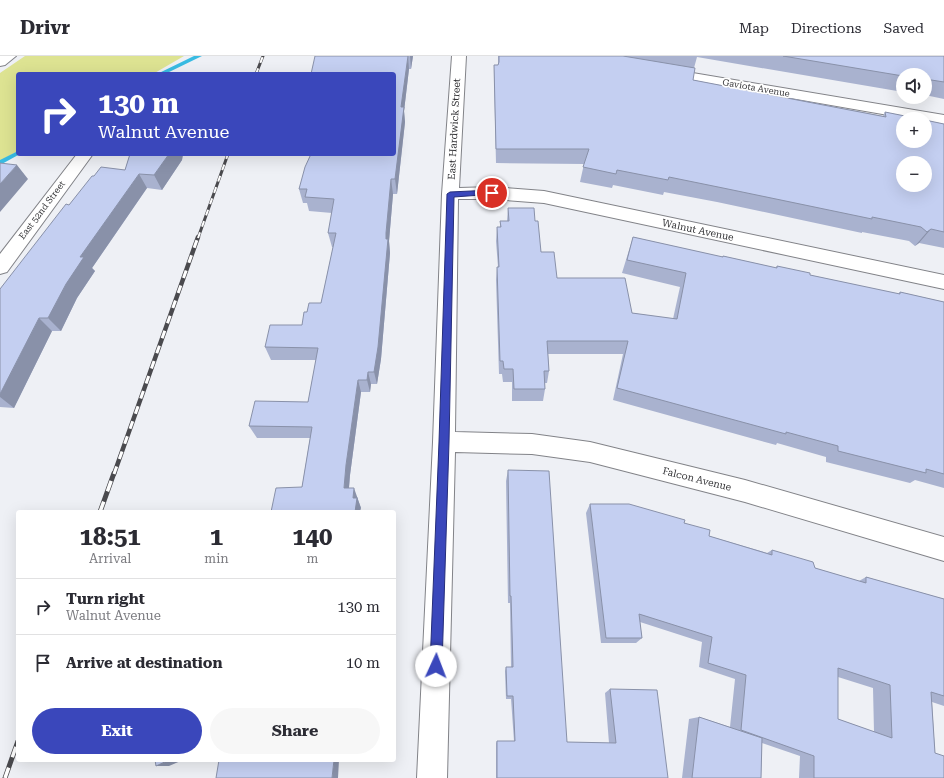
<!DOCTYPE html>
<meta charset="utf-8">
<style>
:root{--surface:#fff;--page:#f7f7f7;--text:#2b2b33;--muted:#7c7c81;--line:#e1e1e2;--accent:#3a47bb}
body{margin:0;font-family:"Roboto Serif",serif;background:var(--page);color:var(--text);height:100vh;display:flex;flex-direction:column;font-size:15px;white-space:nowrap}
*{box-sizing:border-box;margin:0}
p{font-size:13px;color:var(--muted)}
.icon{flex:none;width:22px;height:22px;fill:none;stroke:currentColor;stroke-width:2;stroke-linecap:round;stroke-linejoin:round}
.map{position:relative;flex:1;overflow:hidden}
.sheet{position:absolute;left:16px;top:454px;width:380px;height:252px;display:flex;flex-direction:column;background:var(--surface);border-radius:4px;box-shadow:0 4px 16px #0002}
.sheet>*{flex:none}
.guide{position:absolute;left:16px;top:16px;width:380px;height:84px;border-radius:4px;box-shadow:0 4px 16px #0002;background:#3a47bb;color:#fff;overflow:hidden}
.buttons{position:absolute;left:896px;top:12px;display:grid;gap:8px}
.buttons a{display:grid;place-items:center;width:36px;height:36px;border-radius:50%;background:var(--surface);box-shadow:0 4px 16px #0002;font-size:20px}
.pin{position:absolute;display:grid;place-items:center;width:34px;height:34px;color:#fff;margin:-17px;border:2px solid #fff;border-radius:50%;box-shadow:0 1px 4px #0007}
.me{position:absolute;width:44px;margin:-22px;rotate:2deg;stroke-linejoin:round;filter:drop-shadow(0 0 3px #0008)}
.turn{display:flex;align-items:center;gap:14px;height:84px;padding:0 16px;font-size:18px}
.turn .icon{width:52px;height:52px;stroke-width:2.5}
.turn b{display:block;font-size:28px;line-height:34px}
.eta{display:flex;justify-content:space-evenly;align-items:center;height:68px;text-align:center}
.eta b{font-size:24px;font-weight:700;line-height:28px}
.button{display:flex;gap:8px;margin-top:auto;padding:8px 16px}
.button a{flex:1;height:46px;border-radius:24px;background:var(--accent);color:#fff;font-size:16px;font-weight:700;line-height:46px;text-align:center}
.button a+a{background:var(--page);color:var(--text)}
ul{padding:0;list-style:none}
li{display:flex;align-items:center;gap:12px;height:56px;padding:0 16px;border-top:1px solid var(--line)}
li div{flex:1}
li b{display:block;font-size:15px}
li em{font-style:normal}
header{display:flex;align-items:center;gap:24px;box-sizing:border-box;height:56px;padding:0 20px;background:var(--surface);border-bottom:1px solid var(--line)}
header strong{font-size:19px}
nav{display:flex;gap:22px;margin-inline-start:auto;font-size:14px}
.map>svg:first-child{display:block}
.green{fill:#dde392}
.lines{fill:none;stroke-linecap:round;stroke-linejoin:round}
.stream{fill:#38bbe2;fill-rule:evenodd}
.minor-casing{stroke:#828388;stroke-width:2}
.minor{fill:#fff;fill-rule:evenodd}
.rail-far2-casing{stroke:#4a4a4e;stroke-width:3}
.rail-far1-casing{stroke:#4a4a4e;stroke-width:4.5}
.rail-casing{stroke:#4a4a4e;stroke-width:5}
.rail-far2{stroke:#fff;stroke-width:2;stroke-dasharray:6;stroke-linecap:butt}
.rail-far1{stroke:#fff;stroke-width:3;stroke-dasharray:8;stroke-linecap:butt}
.rail{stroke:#fff;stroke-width:3.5;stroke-dasharray:11;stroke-linecap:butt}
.wall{fill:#a9b2cf;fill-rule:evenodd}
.shaded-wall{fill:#8991a9}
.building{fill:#c4cff1;stroke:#8991a9;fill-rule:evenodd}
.route{fill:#3a47bb;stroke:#262e7a}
.labels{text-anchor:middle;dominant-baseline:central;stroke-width:3.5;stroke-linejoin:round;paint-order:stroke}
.far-street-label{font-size:9px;fill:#343437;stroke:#fff}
.street-label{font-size:10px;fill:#343437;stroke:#fff}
</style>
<header>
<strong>Drivr</strong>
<nav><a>Map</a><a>Directions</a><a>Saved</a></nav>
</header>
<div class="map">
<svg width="944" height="722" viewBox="0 0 944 722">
<rect width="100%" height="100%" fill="#eef0f5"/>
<!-- green -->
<path class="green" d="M25 0H184L153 18H18V95L0 105V17Z"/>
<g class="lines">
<!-- stream -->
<path class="stream" d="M194 0H202L165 18H157Z
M18 95V98H20L0 109V104Z"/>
<!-- minor casing -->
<g class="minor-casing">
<path id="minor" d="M0 0H16L5 9 0 10Z
M452 0H466L459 132 493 131 544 135 944 219V233L544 147 493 143H458L455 376 532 378 590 386 745 424 944 481V505L745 446 590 406 532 398 455 396 447 722H417L433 386 442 138Z
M663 12 944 59V69L925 65V63H911L658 19 656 16 658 13Z
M77 98H93L7 216 0 218V198Z"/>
</g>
<!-- minor -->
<use href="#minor" class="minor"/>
<!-- rail-far2 casing -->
<g class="rail-far2-casing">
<path id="rail-far2" d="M256 18 263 0
M198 182 228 98"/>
</g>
<!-- rail-far1 casing -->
<g class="rail-far1-casing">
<path id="rail-far1" d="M114 418 198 181"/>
</g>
<!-- rail casing -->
<g class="rail-casing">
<path id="rail" d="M100 456 114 417
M5 722 18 685"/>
</g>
<!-- rail-far2 -->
<use href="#rail-far2" class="rail-far2"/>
<!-- rail-far1 -->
<use href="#rail-far1" class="rail-far1"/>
<!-- rail -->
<use href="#rail" class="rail"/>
</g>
<!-- wall -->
<path class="wall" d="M315 0H413L411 13H409L404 55 405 66 397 138H393L389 185 390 197 381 303 377 328H371L370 336H361L350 419 349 432 358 442V444L361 452 302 431 310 382H257L249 370 308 346 316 304H271L265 291 302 269 307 256 321 247 333 191H332L328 177 332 157 309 155 307 147H303L299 133 394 98V18Z
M498 0H944V43L925 39V19H903V36L697 1 694 12 693 24 883 60 885 56 944 68V192L919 187 915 190 909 185 862 176V177L717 146 664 136 663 139 613 129 612 132 580 126 584 108 496 107 494 24V9H498Z
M130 98H183L182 104 162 134 147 132 92 212 95 215 77 242 61 275H52L14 352 0 351V233L69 149 94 120 125 114Z
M508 152 535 165 541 196 557 222 632 257 673 263 680 231 622 217 633 181 722 201 723 200 776 212 777 210 810 219 898 238 900 236 944 246V432L915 424 910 427 826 406V401L777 387 776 389 613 344 623 298H548L549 315 547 327H545V333L543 345H512V326H503L502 318H499L496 224 497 211H498L496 185 497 171H500V165H507Z
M508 414 567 686 609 687 605 637 610 633 668 722H496V687L497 685H514L511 643H506L505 615 506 611H511L510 547H508L506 425Z
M590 448 684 467 709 480 767 497 772 494 815 512 859 525 866 521 944 543V650L932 646 935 697 944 722H799L800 700 762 687 761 722H682L689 663 699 661 730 671 735 623 699 611 702 586 640 566 642 582 636 587H601L586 457ZM838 621 873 632 874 676 838 663Z"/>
<!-- shaded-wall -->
<path class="shaded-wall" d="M408 0 409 13 404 55 405 66 397 138 395 123 401 51Z
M410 0H413L411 13Z
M169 98H183L182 104 162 134 154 119Z
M17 109 28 123 0 156V128Z
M139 118 147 132 92 212 95 215 77 242 61 275 48 262 80 201Z
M391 123 393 138 389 185 390 197 381 303 377 328 374 316 386 177Z
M931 173 919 187 915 190 927 176Z
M39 262 52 275 14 352 0 341V338Z
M368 316 371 328 370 336 367 324Z
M358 324 361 336 350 419 348 442 344 432 346 409Z
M354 432 361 452 360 456H355L353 442Z
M169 704H183L169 710H156Z
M334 704H339L338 722H332Z"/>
<!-- building -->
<path class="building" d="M315 0H408L401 51H404L395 123H391L386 177V183H388L378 291 374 316H368L367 324H358L346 409 344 432H354L353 442H357L355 456H271L276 432 302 431 312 371 249 370 255 345 308 346 318 292 265 291 270 269H302L304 256H307L309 247H321L336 177H328L334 143 305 141 307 133H299L305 111 311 98H394V18H311Z
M499 0H623L695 12 693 24 886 61 885 56 920 63H903V85H925V64L944 68V176L931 173 927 176 921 171 872 161V163L723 132 669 121 668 124 617 114 616 118 583 111 589 93H496L494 9H498L499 6ZM903 107H925V129H903Z
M783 0H944V26L925 23V19H903V20Z
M130 98H169L154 119 139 118 80 201H84L66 228 48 262H39L0 338V233L66 148 69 149 92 120H94L101 111 125 114Z
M0 107 17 109 0 128Z
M508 152H534L535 165H538L541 196H554L557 222H625L632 257 677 263 686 217 627 204 633 181 723 201V200L777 212V210L810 217V219L900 238V236L944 246V418L926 413V417L838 395V390L786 376V378L617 332 628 285H547L549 315H544L545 333H514L513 313H504L503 305H500L497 211H499L497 171H501L500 165H509Z
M508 414 549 415 567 686 616 687 610 633 657 634 668 722H497V685H515L513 640H507L506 611H513L511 540H510Z
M590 448H629L685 464 684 467 710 474 709 480 772 499V494L813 506 815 512 866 527V521L944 543V640L931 636 935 697 944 700V722H814V700L741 674 746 619 708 607 712 581 639 558 642 582H606ZM838 612 890 629 892 682 838 663Z
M699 661 762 682 761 722H692Z
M155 704H169L156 710Z
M219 704H334L332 722H216Z"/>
<!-- route -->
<path class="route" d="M492 134 496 137 495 138 454 141 449 386 442 610 440 614 436 616 432 614 430 610 439 386 447 138 450 136Z"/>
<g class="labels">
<!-- far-street labels -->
<g class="far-street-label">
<text transform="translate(756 32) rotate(10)">Gaviota Avenue</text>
<text transform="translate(42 154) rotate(-53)">East 52nd Street</text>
</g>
<!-- street labels -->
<g class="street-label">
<text transform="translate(454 73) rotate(-87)">East Hardwick Street</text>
<text transform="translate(698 174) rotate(12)">Walnut Avenue</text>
<text transform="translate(697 423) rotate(14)">Falcon Avenue</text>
</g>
</g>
</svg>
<div class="buttons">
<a><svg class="icon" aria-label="sound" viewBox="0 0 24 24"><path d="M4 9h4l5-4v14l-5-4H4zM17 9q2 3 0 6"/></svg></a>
<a>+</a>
<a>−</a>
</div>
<div class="pin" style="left:492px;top:137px;background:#d93025"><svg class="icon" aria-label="arrive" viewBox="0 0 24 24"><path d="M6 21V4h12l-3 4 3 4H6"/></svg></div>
<svg class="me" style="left:436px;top:610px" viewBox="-20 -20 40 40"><circle r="19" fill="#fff"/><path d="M0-13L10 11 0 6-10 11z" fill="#3a47bb"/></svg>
<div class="guide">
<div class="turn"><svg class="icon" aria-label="right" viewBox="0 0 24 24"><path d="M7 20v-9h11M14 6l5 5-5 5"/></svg><div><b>130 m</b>Walnut Avenue</div></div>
</div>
<section class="sheet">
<div class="eta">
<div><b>18:51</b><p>Arrival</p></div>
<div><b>1</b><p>min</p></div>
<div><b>140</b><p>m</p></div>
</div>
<ul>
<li><svg class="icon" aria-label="right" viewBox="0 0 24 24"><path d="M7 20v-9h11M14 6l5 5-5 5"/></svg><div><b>Turn right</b><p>Walnut Avenue</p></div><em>130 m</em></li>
<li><svg class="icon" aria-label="arrive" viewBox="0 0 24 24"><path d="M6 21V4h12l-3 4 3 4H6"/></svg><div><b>Arrive at destination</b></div><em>10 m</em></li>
</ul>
<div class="button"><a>Exit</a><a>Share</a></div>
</section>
</div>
